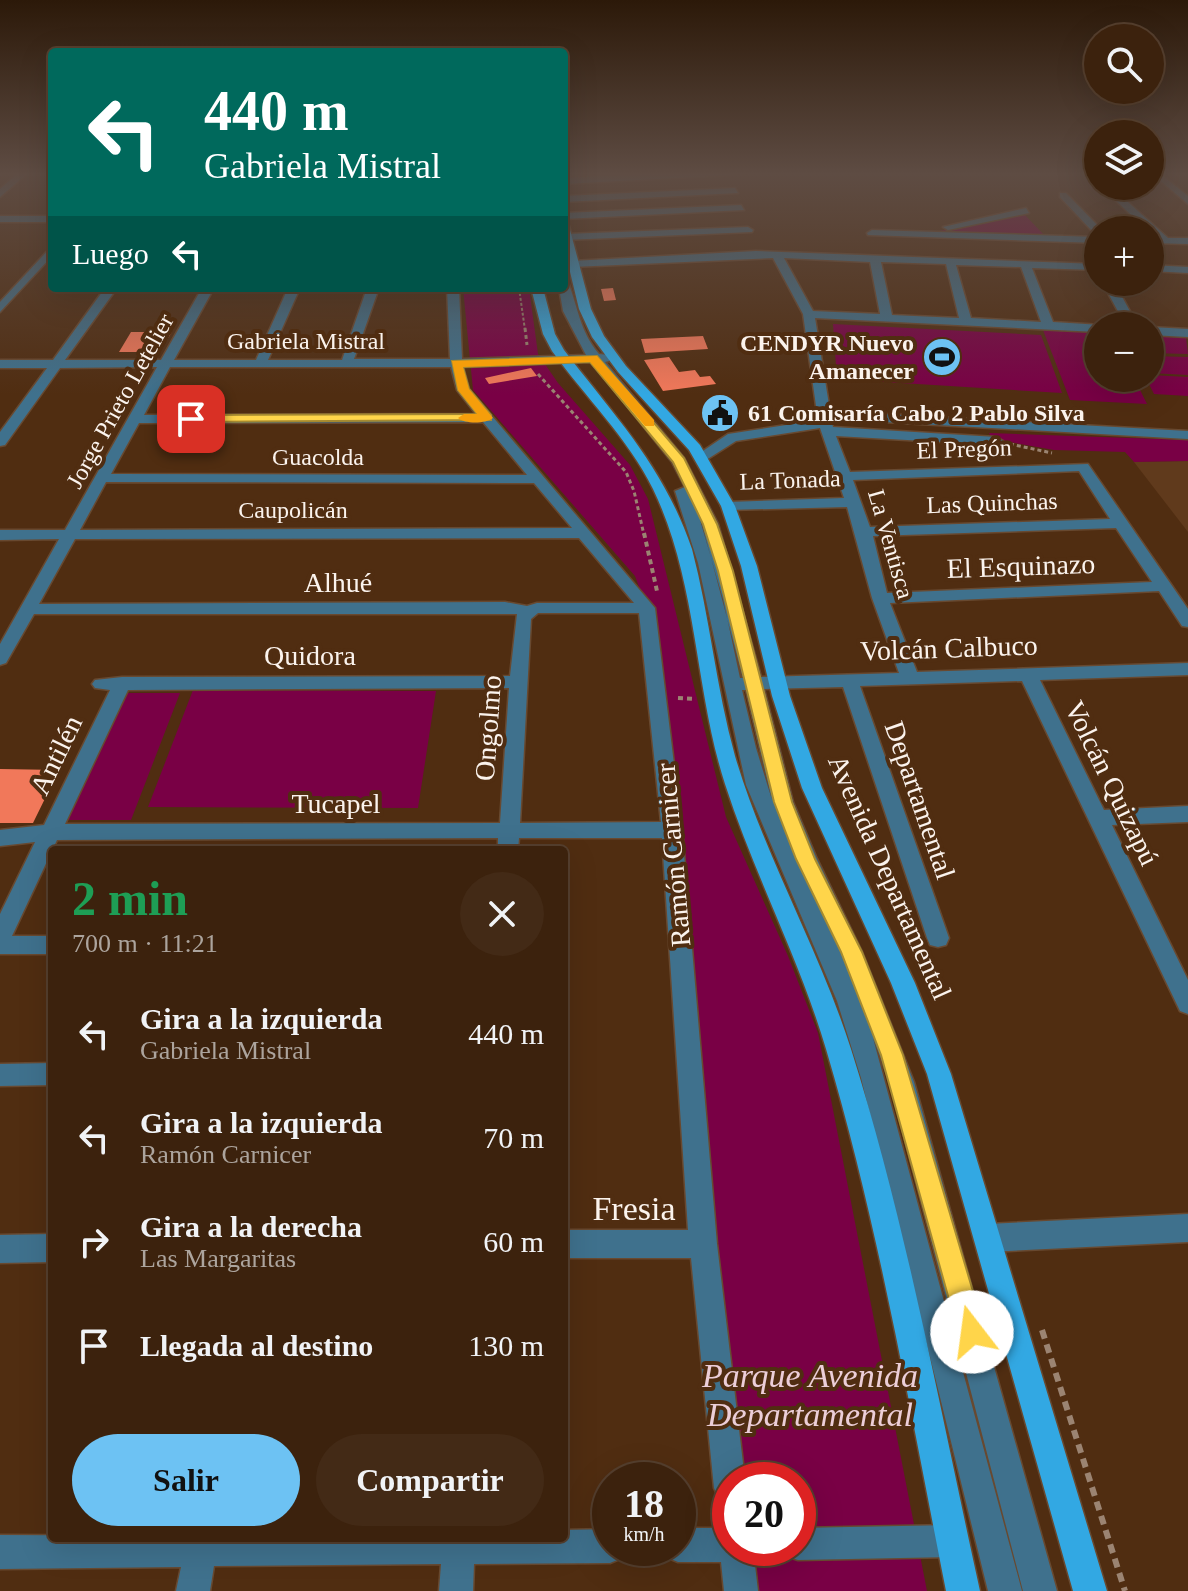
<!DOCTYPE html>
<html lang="es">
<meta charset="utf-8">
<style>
:root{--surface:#3c220d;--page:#432a16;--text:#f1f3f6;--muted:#aca49d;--line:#553f2e;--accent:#6dc2f3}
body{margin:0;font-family:Georgia,serif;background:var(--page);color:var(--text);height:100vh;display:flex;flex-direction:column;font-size:30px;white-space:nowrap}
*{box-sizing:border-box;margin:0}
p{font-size:26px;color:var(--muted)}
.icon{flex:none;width:44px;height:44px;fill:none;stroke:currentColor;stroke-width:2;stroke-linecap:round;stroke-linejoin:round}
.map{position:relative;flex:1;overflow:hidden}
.panel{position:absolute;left:48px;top:846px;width:520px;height:696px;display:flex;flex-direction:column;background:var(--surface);border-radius:8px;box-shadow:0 8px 32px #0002,0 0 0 2px var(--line)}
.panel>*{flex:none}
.banner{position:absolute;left:48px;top:48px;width:520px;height:244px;border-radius:8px;box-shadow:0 8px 32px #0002,0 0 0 2px var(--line);background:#00695c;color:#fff;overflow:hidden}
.controls{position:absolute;left:1084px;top:24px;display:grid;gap:16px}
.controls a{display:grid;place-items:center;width:80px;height:80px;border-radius:50%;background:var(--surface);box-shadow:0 8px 32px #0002,0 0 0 2px var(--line);font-size:40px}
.speed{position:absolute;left:592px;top:1462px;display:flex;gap:16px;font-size:40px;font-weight:700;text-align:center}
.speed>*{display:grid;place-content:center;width:104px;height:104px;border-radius:50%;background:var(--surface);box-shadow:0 8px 32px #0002,0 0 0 2px var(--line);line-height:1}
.speed small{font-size:20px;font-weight:400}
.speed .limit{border:12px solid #d22;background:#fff;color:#111}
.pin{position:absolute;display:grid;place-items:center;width:68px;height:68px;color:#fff;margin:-34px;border-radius:16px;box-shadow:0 4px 12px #0006}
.me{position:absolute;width:88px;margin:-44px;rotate:345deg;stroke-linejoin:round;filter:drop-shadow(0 0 6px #0008)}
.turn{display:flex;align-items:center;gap:28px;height:168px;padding:0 24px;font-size:36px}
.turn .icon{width:104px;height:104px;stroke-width:2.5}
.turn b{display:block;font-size:56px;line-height:68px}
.then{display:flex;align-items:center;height:76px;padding:0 24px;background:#0003;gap:16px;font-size:30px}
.round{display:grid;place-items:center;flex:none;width:84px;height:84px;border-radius:42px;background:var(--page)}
.headline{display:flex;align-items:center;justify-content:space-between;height:136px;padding:0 24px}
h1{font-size:48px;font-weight:700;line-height:60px;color:#1e9e55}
.button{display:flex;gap:16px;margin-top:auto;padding:16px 24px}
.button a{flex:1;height:92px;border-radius:48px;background:var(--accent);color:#111;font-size:32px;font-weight:700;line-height:92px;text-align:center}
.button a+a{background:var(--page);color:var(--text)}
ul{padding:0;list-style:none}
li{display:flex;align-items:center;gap:24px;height:104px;padding:0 24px}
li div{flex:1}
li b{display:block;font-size:30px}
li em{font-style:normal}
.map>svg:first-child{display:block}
.built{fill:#603a1c}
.green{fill:#790045}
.building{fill:#f1785a}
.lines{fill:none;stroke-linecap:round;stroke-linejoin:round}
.minor-casing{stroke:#684930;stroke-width:3}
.major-casing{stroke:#684930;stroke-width:3}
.path-far3{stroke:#9b8472;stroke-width:2;stroke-dasharray:3 2;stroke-linecap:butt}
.path-far2{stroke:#9b8472;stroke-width:3;stroke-dasharray:4 3;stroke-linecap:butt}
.path-far1{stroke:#9b8472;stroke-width:4;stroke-dasharray:5 4;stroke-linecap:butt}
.path{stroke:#9b8472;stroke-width:6;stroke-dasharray:9 6;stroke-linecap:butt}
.minor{fill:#3f718d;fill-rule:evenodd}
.major{fill:#32a8e3;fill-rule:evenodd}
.route{fill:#ffd54a;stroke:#a68a30;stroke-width:2}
.slow{fill:#f59e0b}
.labels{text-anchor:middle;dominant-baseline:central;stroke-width:8;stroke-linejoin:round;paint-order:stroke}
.far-street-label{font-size:24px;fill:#fbf3ed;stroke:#502d11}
.far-poi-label{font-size:24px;font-weight:bold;fill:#fbf3ed;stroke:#502d11;text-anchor:end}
.street-label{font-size:28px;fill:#fbf3ed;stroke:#502d11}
.near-street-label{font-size:34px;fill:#fbf3ed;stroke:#502d11}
.near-park-label{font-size:34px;font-style:italic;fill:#ecced8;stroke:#502d11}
</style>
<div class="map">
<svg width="1188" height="1591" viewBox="0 0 1188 1591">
<rect width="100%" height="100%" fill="#502d11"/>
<!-- built -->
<path class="built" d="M1188 461V532L1134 462Z"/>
<!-- green -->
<path class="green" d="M1024 214 1045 236 934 232Z
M463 288H529L538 354 558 383 630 465 648 499 726 817 788 956 818 1033 927 1591H753L749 1548H798V1480H741L712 1225 680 821 661 646 635 576 473 390Z
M833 324 1041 335 1062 393 837 379Z
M1043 330 1098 333V378H1134L1147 404 1070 400Z
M1150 336 1186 338 1188 354 1150 353Z
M1150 356 1188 357V375L1150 373Z
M1150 375 1188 377V396L1154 394 1146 378Z
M989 433 1188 440V461L1134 462 1125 452 1054 450 992 439Z
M193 690 436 691 418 808 148 807Z
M124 693H180L131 820H68Z"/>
<!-- building -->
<path class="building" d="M613 288 616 300 604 301 601 289Z
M131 332H172L159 352H119Z
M703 336 708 349 645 353 641 339Z
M669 357 679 372 695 370 700 377 710 376 716 384 663 391 644 360Z
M531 368 537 376 489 384 485 378Z
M0 769 59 770 33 823H0Z"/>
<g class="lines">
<!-- minor casing -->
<g class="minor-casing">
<path id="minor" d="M19 172H29L0 197V189Z
M681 172H734L729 175 564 184V178Z
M1086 172H1096L1098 181Z
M1150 172H1158L1188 196V204Z
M735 188 738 193 564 202V196Z
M1060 193H1066L1102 230 1094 233 1060 197Z
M1113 194H1119L1168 238H1188V244L1150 243V239L1156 238 1113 198Z
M741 205 744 210 564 219V213Z
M1026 208 1029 213 948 230 943 227Z
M0 216H52V222H0Z
M748 227 753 230 752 232 564 240 566 234Z
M872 230 1098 237V243L868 235 867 233Z
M52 246V256L0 312V302Z
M756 251 1098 264V270L1032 268 1053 322 1102 325 1098 326V332L815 318 830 411 1188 431V439L831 419 833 427 996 437 1003 441 996 445 836 436 850 472 1088 464 1188 609V627L1182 626 1159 591 890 603 917 672 1188 663V675L1040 680 1104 810 1188 806V822L1112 825 1188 980V1014L1180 1011 1022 681 860 686 949 938 946 945 938 947 930 945 927 938 843 687 764 689 793 802 817 859 862 952 914 1082 1057 1591H1023L890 1082 873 1038 1022 1591H988L861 1078 837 1001 746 785 698 563 675 491 685 487 672 462 592 362 463 367 469 389 655 608 682 830 717 1244 745 1480H730V1504L719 1499 714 1488 691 1258H564V1230H688L662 838H519L518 850H498V838L57 840 12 936H52V954H0V914L35 842 0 846V830L44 825 110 690 95 688 92 684 95 680 122 677 510 676 517 614H34L6 663 0 665V644L59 539 0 540V530H65L157 367 60 368 5 445 0 446V432L47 368H0V360H53L105 288H117L65 360H161L202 288H214L174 360H256L288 288H300L268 360H342L367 288H379L354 359H450L447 288H459L462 359 586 355 563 311 559 288H564V281L568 282C578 307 580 332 599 354L609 355V361L605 362 684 458 718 524 761 677 899 673 872 598 847 507 728 510 721 506 728 502 844 498 820 428 736 441 706 460 701 461 694 457 728 434 818 420 803 314 773 258 572 267 567 264 572 261ZM784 258 870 262 880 314 813 311ZM881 262 946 264 959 318 892 315ZM956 265 1021 267 1041 322 971 318ZM170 367H451L457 390 476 414 144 415ZM483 422 527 475 111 474 139 423ZM1079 471 1110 519 870 527 853 480ZM106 482 534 483 572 528 80 530ZM700 520 702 524 743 678H740L723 599ZM1116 528 1152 582 887 593 873 536ZM579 538 634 603H537L527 606 505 602 39 604 75 539ZM538 613H639L661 822 520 823 531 619ZM509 688 500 823 65 824 128 690ZM742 690H746L772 800 756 748Z
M1150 265 1188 267V273L1150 271Z
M1102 282H1114L1138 326H1126Z
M1150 327 1188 329V337L1150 335Z
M52 1063V1085L0 1086V1064Z
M1188 1214V1242L988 1252 978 1248 974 1238 978 1228 988 1224Z
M52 1234V1262L0 1263V1235Z
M952 1525 964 1529 968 1541 964 1553 952 1557 798 1560 786 1556 783 1548H798V1528Z
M678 1528H730V1548H753L758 1591H724L721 1562H678L666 1557 663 1548H678Z
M610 1529V1548H626L622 1558 610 1563 474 1564 473 1591H439L441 1564 214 1566 210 1591H176L181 1567 0 1569V1535L564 1538V1530Z"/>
</g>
<!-- major casing -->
<g class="major-casing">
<path id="major" d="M564 223 569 226 591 309 604 336 626 366 700 445 735 506 757 566 790 696 822 788 915 983 951 1074 1107 1591H1073L927 1074 891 983 802 788 772 696 741 566 721 506 689 450 618 372 592 337 579 309 564 247Z
M531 288H543L555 334 564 350C616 418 663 465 692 549 710 617 716 688 735 756 765 857 819 949 851 1049 907 1226 940 1410 980 1591H946C910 1410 879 1227 826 1049 799 958 754 874 725 784 694 688 698 582 653 489 628 438 585 397 552 351L543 334Z"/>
</g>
<!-- path-far3 -->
<path class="path-far3" d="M519 288 525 330"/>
<!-- path-far2 -->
<path class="path-far2" d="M525 328 527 345
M538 374 626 472 634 491 644 535
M1010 444 1052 453"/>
<!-- path-far1 -->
<path class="path-far1" d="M644 533 657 591
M678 698 696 699"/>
<!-- path -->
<path class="path" d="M1042 1330 1125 1591"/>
<!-- minor -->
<use href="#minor" class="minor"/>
<!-- major -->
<use href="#major" class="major"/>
</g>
<!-- sky -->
<linearGradient id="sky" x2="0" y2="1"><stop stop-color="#2c1909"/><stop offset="0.44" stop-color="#5e4c43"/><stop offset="1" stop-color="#5e4c43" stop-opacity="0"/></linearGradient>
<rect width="1188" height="395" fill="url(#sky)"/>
<!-- route -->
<path class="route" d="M597 356 684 458 717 524 733 571 792 802 815 859 862 952 903 1055 985 1332 981 1341 972 1345 962 1341 958 1332 881 1055 841 952 796 859 774 802 718 571 703 524 673 462 590 362 463 367 469 389 491 415V420L191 422 185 419 191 415 477 414 458 390 452 361Z"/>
<!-- slow -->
<path class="slow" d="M597 356 654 420V426H645L590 362 463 367 469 389 493 418C485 424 465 424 458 418L464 414H477L458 390 452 361Z"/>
<!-- icons -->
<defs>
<g id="stadium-disc" transform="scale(2)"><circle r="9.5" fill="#6dc2f3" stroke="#502d11"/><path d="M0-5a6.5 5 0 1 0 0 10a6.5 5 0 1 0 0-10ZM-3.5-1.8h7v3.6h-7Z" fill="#111"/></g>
<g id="civic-disc" transform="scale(2)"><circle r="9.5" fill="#6dc2f3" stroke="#502d11"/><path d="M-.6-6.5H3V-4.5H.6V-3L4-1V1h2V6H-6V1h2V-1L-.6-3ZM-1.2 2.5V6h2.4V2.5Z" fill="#111"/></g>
</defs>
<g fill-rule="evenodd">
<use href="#stadium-disc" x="942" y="357"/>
<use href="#civic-disc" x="720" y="413"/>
</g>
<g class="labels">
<!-- far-street labels -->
<g class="far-street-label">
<text x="306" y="341">Gabriela Mistral</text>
<text transform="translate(120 401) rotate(-61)">Jorge Prieto Letelier</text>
<text transform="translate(964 449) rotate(-2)">El Pregón</text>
<text x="318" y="457">Guacolda</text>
<text transform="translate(790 480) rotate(-2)">La Tonada</text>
<text transform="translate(992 503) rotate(-2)">Las Quinchas</text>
<text x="293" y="510">Caupolicán</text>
<text transform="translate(891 544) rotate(74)">La Ventisca</text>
</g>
<!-- far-poi labels -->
<g class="far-poi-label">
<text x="914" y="343">CENDYR Nuevo<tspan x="914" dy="28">Amanecer</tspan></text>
<text x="748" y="413" text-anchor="start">61 Comisaría Cabo 2 Pablo Silva</text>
</g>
<!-- street labels -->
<g class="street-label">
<text transform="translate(1021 566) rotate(-2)">El Esquinazo</text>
<text x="338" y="582">Alhué</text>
<text transform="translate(949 648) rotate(-2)">Volcán Calbuco</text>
<text x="310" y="655">Quidora</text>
<text transform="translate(488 728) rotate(-86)">Ongolmo</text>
<text transform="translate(56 755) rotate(-64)">Antilén</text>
<text transform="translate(1112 783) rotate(64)">Volcán Quizapú</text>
<text transform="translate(920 800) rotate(71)">Departamental</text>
<text x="336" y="803">Tucapel</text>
<text transform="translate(673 855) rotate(-95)">Ramón Carnicer</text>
<text transform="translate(890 877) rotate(66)">Avenida Departamental</text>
</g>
<!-- near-street labels -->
<g class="near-street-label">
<text x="634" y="1208">Fresia</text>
</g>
<!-- near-park labels -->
<g class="near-park-label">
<text x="810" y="1375">Parque Avenida<tspan x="810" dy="39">Departamental</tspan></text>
</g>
</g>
</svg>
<div class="controls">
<a><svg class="icon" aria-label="search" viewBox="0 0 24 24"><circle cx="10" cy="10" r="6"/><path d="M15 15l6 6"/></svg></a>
<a><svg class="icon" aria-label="layers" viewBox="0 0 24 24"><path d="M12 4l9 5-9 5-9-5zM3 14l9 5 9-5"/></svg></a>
<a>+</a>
<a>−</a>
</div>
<div class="speed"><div>18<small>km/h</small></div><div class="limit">20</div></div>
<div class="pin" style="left:191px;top:419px;background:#d93025"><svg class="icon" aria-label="arrive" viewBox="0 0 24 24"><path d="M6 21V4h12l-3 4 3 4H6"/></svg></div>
<svg class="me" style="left:972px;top:1332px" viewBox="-20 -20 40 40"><circle r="19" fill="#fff"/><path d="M0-13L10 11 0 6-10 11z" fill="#ffd54a"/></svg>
<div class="banner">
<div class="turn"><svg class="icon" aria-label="left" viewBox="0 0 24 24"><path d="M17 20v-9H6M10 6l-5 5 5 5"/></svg><div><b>440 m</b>Gabriela Mistral</div></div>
<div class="then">Luego<svg class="icon" aria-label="left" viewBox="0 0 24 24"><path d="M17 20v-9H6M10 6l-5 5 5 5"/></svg></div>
</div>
<section class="panel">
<div class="headline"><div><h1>2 min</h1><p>700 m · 11:21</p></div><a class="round"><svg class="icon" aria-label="close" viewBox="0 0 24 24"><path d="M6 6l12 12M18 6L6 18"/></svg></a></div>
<ul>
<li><svg class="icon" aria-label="left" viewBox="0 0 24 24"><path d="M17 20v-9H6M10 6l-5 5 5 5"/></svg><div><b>Gira a la izquierda</b><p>Gabriela Mistral</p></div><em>440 m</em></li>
<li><svg class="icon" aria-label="left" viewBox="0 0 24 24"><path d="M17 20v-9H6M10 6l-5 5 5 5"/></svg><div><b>Gira a la izquierda</b><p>Ramón Carnicer</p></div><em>70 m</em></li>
<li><svg class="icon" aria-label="right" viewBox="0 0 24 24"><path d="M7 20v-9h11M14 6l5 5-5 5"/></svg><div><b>Gira a la derecha</b><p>Las Margaritas</p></div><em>60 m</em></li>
<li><svg class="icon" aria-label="arrive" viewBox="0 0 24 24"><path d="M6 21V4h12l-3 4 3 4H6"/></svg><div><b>Llegada al destino</b></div><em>130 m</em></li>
</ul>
<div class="button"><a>Salir</a><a>Compartir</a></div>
</section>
</div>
